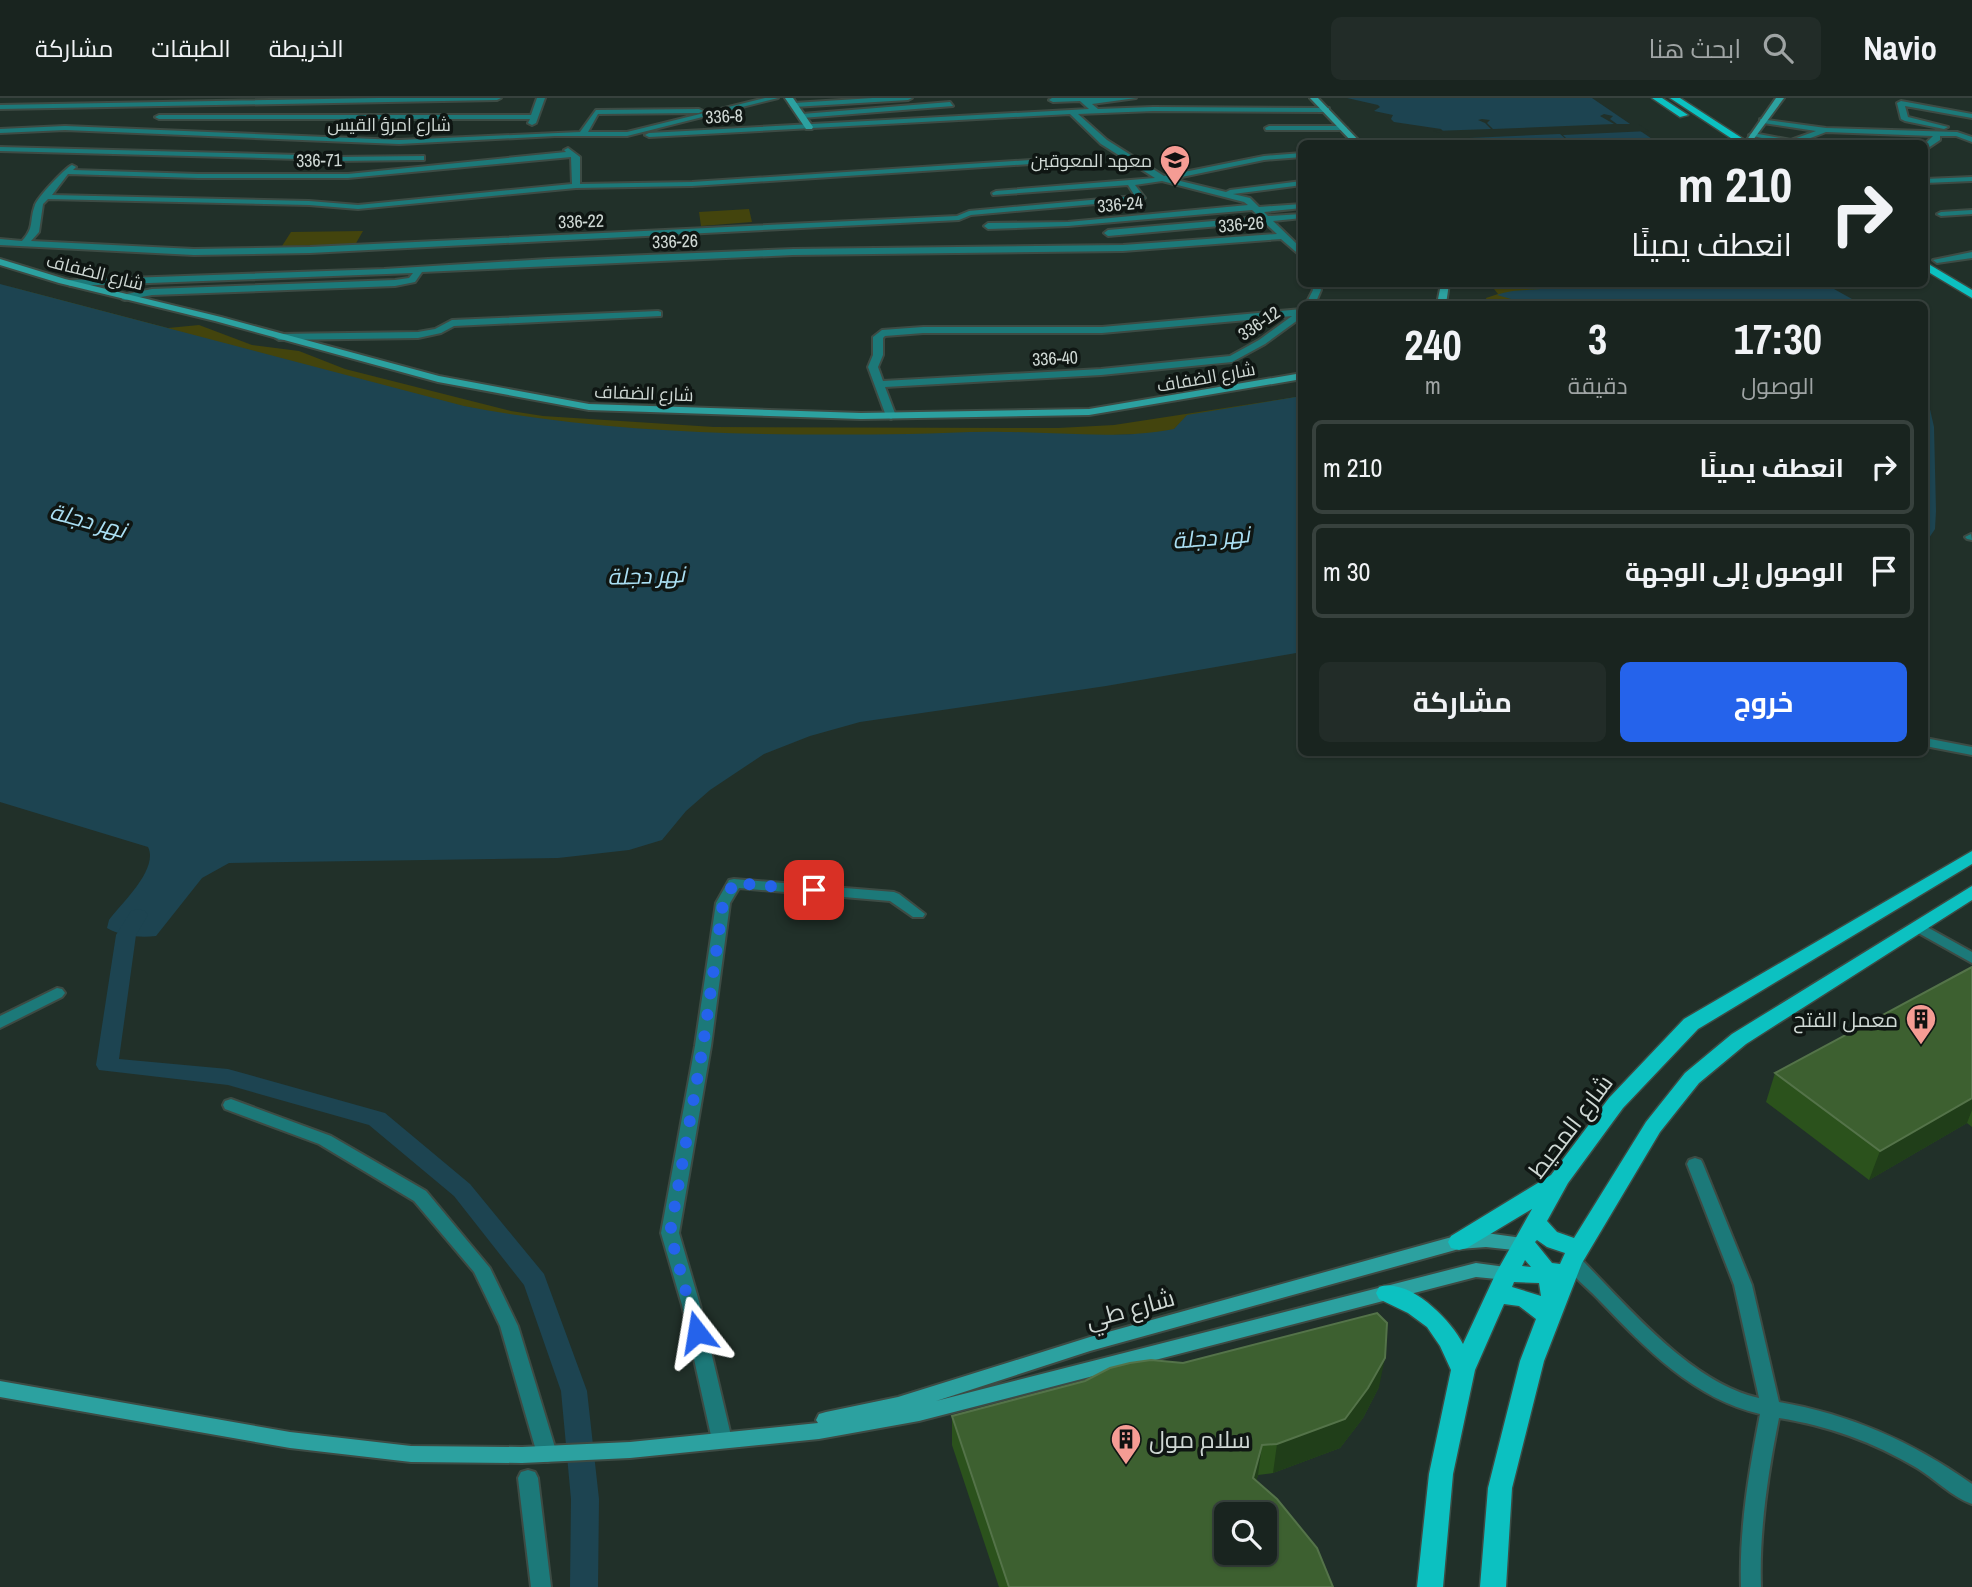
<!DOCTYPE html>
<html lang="ar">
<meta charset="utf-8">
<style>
:root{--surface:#19241f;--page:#222c28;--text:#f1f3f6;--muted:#9fa4a4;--line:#37413d;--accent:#2563eb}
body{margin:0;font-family:"Archivo Narrow",Cairo,sans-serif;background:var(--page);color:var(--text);direction:rtl;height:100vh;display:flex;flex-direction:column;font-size:26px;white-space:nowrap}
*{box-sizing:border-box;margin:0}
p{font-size:23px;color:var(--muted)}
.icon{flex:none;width:38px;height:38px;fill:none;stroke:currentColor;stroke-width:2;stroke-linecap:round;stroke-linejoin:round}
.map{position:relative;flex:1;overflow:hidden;direction:ltr}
.side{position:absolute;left:1298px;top:203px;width:630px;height:455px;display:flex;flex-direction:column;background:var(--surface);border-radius:10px;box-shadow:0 2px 5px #0004,0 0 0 2px var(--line);direction:rtl}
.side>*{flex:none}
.guide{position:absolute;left:1298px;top:42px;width:630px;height:147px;border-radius:10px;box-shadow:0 2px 5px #0004,0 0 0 2px var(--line);direction:rtl;background:#19241f;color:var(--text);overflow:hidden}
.tools{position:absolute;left:1214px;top:1404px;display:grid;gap:14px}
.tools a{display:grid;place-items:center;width:63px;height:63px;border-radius:10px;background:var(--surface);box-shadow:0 2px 5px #0004,0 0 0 2px var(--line);font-size:35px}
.pin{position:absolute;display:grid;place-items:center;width:60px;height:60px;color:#fff;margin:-30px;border-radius:14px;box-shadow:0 4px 10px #0006}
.me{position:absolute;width:77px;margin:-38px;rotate:346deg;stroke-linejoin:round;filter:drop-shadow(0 0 5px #0008)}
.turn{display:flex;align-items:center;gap:24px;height:147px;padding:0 21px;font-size:32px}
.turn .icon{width:91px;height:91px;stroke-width:2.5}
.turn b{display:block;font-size:49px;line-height:60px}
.eta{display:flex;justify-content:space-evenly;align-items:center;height:119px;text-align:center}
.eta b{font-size:42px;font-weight:700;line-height:49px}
.action{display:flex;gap:14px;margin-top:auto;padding:14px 21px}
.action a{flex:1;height:80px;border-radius:10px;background:var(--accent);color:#fff;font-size:28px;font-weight:700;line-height:80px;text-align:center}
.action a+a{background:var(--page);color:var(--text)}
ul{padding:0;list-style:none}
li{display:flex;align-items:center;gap:21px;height:94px;margin:0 14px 10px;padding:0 7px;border:4px solid var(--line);border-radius:10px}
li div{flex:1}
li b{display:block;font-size:26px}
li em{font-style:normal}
header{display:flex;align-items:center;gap:42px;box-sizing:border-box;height:98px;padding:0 35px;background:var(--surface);border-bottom:2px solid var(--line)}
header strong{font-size:33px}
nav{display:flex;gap:38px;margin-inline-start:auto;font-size:24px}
.search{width:490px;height:63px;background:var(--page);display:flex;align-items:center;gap:18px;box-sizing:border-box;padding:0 24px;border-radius:10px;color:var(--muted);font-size:26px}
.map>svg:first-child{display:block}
.green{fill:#43440d}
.water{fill:#1d4451}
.pier{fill:#213029}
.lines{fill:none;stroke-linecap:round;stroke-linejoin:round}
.canal{fill:#1d4451;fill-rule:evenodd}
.street-casing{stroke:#3d4b44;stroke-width:4}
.secondary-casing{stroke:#3d4b44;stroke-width:4}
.primary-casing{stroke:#3d4b44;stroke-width:3}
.street{fill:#1c7979;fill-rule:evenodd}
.secondary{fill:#2ca1a0;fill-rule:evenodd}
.primary{fill:#0cc1c1;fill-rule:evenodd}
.wall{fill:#2b521c}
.shaded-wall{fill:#203e19}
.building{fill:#3d6030;stroke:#547349;stroke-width:2;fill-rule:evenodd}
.route{stroke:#2563eb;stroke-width:12;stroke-dasharray:0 21.6}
.labels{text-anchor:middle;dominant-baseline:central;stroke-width:7;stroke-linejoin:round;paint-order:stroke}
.far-street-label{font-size:18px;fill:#cfd8d4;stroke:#0f1613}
.far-poi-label{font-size:18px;fill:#cfd8d4;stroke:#0f1613;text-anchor:end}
.poi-label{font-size:21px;fill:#cfd8d4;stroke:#0f1613;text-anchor:end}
.water-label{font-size:23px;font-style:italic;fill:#aadff3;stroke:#0f1613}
.near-street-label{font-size:24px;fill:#cfd8d4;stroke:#0f1613}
.near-poi-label{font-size:24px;fill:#cfd8d4;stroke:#0f1613;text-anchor:start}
</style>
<header>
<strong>Navio</strong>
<div class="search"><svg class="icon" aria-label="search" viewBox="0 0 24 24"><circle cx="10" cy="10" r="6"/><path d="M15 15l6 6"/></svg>ابحث هنا</div>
<nav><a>الخريطة</a><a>الطبقات</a><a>مشاركة</a></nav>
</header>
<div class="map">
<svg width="1972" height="1489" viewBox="0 0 1972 1489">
<rect width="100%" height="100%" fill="#213029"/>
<!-- green -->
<path class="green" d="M749 111 752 124 701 128 699 114Z
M363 133 355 147 282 148 291 134Z
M0 186 168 230 199 227 252 247 299 253 345 271 511 313 543 318 714 329 1058 330 1114 327 1302 298 1179 328 1174 331 1175 335 966 342 579 333 345 283Z
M1491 186H1583L1566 206H1487L1486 200 1498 196 1494 191 1498 189Z"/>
<!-- water -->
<path class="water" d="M1347 0H1592L1658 45H1455L1441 31 1394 24 1391 21 1393 17 1374 13 1380 9 1378 7Z
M0 186 464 308C610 336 760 338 909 336 941 336 973 333 1004 334 1060 334 1119 342 1174 331L1187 317 1302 298V554L1106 588 860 624 810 638 764 656 710 692 686 713 662 742 629 752 558 760 229 765 202 780 156 838C140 840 121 838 107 830L109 822C122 805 159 771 148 749L0 704Z
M1561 186H1825L1861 206H1529L1497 197C1517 189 1540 195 1561 186Z
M1925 289 1934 329 1936 413 1935 431 1925 446Z"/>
<!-- pier -->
<path class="pier" d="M1604 16 1613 18 1610 21 1617 26H1638L1649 33 1563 37 1569 43 1577 46 1564 45 1567 42 1560 36 1446 41 1440 35 1433 33 1491 31 1485 25 1478 22 1482 21 1490 22 1487 25 1493 31 1614 26 1600 18Z"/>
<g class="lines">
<!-- canal -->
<path class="canal" d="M138 811 145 813 148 817 136 837 119 961 228 971 385 1015 470 1086 544 1176 587 1293 599 1401 598 1489H570L571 1401 561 1293 524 1187 454 1098 369 1027 228 987 99 972 96 967 116 837 131 813Z"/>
<!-- street casing -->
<g class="street-casing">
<path id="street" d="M378 0H501L497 2 0 11V7Z
M537 0H545L536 25 532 27 528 25 530 21H159L155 19 159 17H531Z
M765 0H778L627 38H555L399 46 65 32 0 35V31L65 28 399 42 580 34 596 12 699 11 703 13 699 15 598 16 588 34H627Z
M873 0H912L908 2 794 9 790 7 794 5Z
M1052 0H1136L1092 6 1098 11 1153 9 1329 10V14H1326L1153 13 1078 16 1107 42 1164 78 1264 58 1302 55V59L1264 62 1172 81 1226 94 1230 92 1302 83V87L1233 96 1250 100 1259 109 1302 106V110L1264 114 1268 118 1302 116V120L1273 123 1302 151V159L1281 141 1123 153 793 157 422 174 415 184 395 188 152 197 125 202 122 201V197L152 191 395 182 409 180 413 175 70 188 66 185 70 182 384 171 548 161 793 151 1123 147 1277 136 1264 124 1108 138 1104 135 1108 132 1260 119 1252 112 1068 128 988 131 984 128 988 125 1068 124 1248 107 1244 104 1162 83 1135 87 1145 100 1141 102 971 117 959 122 310 155 194 157 0 147V141L22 143C35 129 29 123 35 107 37 100 65 70 72 67L76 69 73 72 198 76H348L566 54 564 52 568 50 580 59V86L692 84 1061 60 1065 62 1061 64 692 88 576 90 358 111 309 107 48 101 43 106 39 134 31 143 194 151 310 149 957 118 969 113 1135 98 1128 87 993 97 992 95 996 93 1155 80 1101 46 1070 16 649 39 645 37 649 35 1089 11 1080 3 1053 4 1049 2ZM571 59 572 86 358 107 309 103 52 97 68 76 198 80H348Z
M1901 3 1972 16V20L1905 8 1908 19 1948 29 1944 31 1905 23 1901 21 1897 5Z
M950 4 953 8 802 20 798 18 802 16Z
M1760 21 1826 30 1957 34 1972 39V44L1956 38H1940V42L1925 52V46L1933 38 1826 34 1795 46H1788L1749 37 1753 35 1791 42 1816 33 1763 25H1760Z
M1269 28H1343L1347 30 1343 32H1266L1265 30Z
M0 49 299 57 303 59 299 61 0 53Z
M424 58V62H421L333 63 329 61 333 59Z
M1972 79V83L1925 85V81Z
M1972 112V116L1941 118 1937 116 1941 114Z
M1972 154V160L1937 165 1933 162Z
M1311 186H1319L1321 192 1315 206H1306L1313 192Z
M1302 211V219L1265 246 1232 264 1101 277 885 289 896 318 891 321 886 318 868 269 873 257V239L882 232 923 229H1102ZM1292 218 1259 242 1230 258 1101 271 883 283 878 269 883 257V240L885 238 923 235H1102Z
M658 213 661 214V218L454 228 441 235 418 240 279 242 274 239 279 236 418 234 435 231 452 222Z
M1971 436 1972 442 1967 441 1965 439Z
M1925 640 1972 649V657L1925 648Z
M734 781 894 794 899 796 925 816 923 819H913L890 803 739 790 730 805 711 948 679 1135 700 1207 732 1342 729 1348 722 1350 715 1348 712 1342 682 1207 661 1135 695 948 716 805 729 782Z
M1918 824 1972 854V865L1913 832 1911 829Z
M57 890 62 891 65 895 62 899 0 930V918Z
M231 1001 331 1038 426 1093 490 1170 518 1228 557 1356 554 1362 547 1364 540 1362 537 1356 500 1228 474 1174 414 1103 319 1046 225 1011 223 1007 225 1003Z
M1695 1060 1701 1062 1703 1066 1752 1187 1779 1304C1850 1316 1913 1344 1972 1386V1406C1952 1399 1935 1381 1917 1370 1873 1344 1829 1328 1779 1320 1768 1375 1759 1433 1761 1489H1741C1739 1431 1749 1373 1760 1316 1694 1301 1645 1250 1600 1203 1588 1190 1571 1178 1563 1163L1566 1158 1572 1156 1578 1158C1627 1207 1689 1284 1759 1300L1734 1187 1687 1066 1689 1062Z
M528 1372 535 1374 538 1380 551 1489H531L518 1380 521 1374Z"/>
</g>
<!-- secondary casing -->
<g class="secondary-casing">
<path id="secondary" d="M785 0H793L813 29 812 31H806Z
M1310 0H1318L1362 46H1354Z
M1776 0H1784L1750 46H1744Z
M0 161 65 181 221 219 439 278 589 306 861 315 1089 311 1302 275V281L1089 317 861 321 589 312 438 284 215 223 59 185 0 167Z
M1441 186H1449L1446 206H1437Z
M1486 1135 1529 1141 1532 1146 1529 1151 1523 1153 1486 1149 1459 1151 1090 1253 936 1303 1476 1165 1513 1170 1516 1175 1513 1180 1507 1182 1476 1179 919 1323 819 1341 630 1360 522 1365 411 1364 290 1350 0 1299V1283L290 1334 411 1348 522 1349 630 1344 818 1325 816 1322 819 1316 826 1314 898 1299 1090 1239 1459 1137Z"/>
</g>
<!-- primary casing -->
<g class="primary-casing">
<path id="primary" d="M1652 0H1662L1688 17 1680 19Z
M1670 0H1680L1751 46H1740Z
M1925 164 1972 192V200L1925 172Z
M1972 753V766L1698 931 1623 1010 1568 1085 1547 1123 1557 1134 1574 1140 1646 1024 1685 975 1732 936 1972 788V802L1746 946 1699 985 1660 1034 1582 1165 1544 1263 1512 1390 1506 1489H1480L1488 1390 1520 1263 1536 1221 1519 1208 1504 1206 1475 1272 1453 1376 1443 1489H1417L1429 1376 1451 1272 1440 1248 1427 1229 1408 1215 1379 1201 1376 1195 1379 1189C1409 1179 1451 1222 1463 1246L1496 1175 1532 1111 1467 1150 1459 1152 1451 1150 1448 1144 1451 1138 1551 1077 1609 1000 1684 921ZM1537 1142 1547 1149 1565 1155 1560 1166 1552 1165 1535 1144ZM1525 1162 1531 1169 1522 1168ZM1514 1184 1539 1185 1541 1198 1512 1189Z"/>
</g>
<!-- street -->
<use href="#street" class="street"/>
<!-- secondary -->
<use href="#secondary" class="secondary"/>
<!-- primary -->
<use href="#primary" class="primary"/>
</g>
<!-- wall -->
<path class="wall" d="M1972 869V1029L1967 1025 1869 1082 1766 1004 1775 975Z
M1183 1265 1379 1289 1363 1320 1340 1350 1273 1375 1258 1377 1256 1383 1333 1489H999L952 1347V1318Z"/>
<!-- shaded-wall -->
<path class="shaded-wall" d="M1972 1000V1012L1967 1025 1869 1082 1880 1053Z
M1385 1260 1379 1289 1363 1320 1340 1350 1273 1375 1277 1346Z
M1262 1347 1258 1377 1249 1409 1253 1380Z"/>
<!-- building -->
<path class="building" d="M1972 869V1000L1880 1053 1775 975Z
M1377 1215 1387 1225 1385 1260 1368 1290 1345 1321 1277 1346 1262 1347 1253 1380 1277 1401 1317 1450 1333 1489H1009L952 1318 1085 1283 1110 1270 1130 1265 1151 1262 1183 1265ZM1227 1416H1265V1454H1227Z"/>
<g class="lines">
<!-- route -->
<path class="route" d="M697 1234 670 1135 703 948 723 805 734 785 814 792"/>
</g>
<!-- icons -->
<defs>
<g id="school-pin" transform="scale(1.575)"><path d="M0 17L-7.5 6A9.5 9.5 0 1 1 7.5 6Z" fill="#f59c94" stroke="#0f1613"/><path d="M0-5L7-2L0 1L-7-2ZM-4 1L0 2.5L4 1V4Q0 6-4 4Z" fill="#111"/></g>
<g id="building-pin" transform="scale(1.575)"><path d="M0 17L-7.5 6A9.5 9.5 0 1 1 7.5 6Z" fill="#f59c94" stroke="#0f1613"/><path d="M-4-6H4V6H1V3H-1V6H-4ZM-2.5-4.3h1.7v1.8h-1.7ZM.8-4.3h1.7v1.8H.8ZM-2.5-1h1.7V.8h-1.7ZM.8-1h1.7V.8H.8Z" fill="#111"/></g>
</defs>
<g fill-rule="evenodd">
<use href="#school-pin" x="1175" y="62"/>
<use href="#building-pin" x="1921" y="921"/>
<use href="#building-pin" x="1126" y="1341"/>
</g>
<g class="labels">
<!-- far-street labels -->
<g class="far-street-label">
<text transform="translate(724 18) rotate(-3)">336-8</text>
<text x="389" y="26">شارع امرؤ القيس</text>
<text transform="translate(319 62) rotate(-1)">336-71</text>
<text transform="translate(1120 106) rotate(-5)">336-24</text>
<text transform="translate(581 123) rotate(-2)">336-22</text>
<text transform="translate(1241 126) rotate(-5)">336-26</text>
<text transform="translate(675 143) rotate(-2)">336-26</text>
<text transform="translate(95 174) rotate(14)">شارع الضفاف</text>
<text transform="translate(1259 225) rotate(-34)">336-12</text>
<text transform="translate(1055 260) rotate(-3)">336-40</text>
<text transform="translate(1206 279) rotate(-10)">شارع الضفاف</text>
<text transform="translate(644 295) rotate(2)">شارع الضفاف</text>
</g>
<!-- far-poi labels -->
<g class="far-poi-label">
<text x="1152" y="62">معهد المعوقين</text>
</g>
<!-- poi labels -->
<g class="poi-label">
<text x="1898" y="921">معمل الفتح</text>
</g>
<!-- water labels -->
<g class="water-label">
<text transform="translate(88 422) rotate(15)">نهر دجلة</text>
<text transform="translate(1211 439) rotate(-5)">نهر دجلة</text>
<text transform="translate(646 477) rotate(-2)">نهر دجلة</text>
</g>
<!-- near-street labels -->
<g class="near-street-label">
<text transform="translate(1570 1028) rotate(-53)">شارع المحيط</text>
<text transform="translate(1130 1210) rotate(-15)">شارع طي</text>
</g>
<!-- near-poi labels -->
<g class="near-poi-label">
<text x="1149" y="1341">سلام مول</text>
</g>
</g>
</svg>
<div class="tools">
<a><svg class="icon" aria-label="search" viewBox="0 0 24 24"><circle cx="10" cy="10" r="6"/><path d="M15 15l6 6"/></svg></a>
</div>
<div class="pin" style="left:814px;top:792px;background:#d93025"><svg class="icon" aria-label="arrive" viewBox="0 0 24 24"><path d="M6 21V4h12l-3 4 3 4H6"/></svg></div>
<svg class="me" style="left:697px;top:1234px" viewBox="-20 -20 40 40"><path d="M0-17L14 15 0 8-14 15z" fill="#2563eb" stroke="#fff" stroke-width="4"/></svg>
<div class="guide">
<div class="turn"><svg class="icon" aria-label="right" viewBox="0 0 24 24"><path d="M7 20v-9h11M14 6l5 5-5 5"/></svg><div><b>210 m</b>انعطف يمينًا</div></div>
</div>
<section class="side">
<div class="eta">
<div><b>17:30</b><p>الوصول</p></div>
<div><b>3</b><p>دقيقة</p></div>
<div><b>240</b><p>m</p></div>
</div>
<ul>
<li><svg class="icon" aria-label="right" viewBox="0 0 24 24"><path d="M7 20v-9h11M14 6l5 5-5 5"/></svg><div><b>انعطف يمينًا</b></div><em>210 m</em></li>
<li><svg class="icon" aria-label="arrive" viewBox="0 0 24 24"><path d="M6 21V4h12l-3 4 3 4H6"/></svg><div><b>الوصول إلى الوجهة</b></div><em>30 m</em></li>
</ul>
<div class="action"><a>خروج</a><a>مشاركة</a></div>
</section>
</div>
